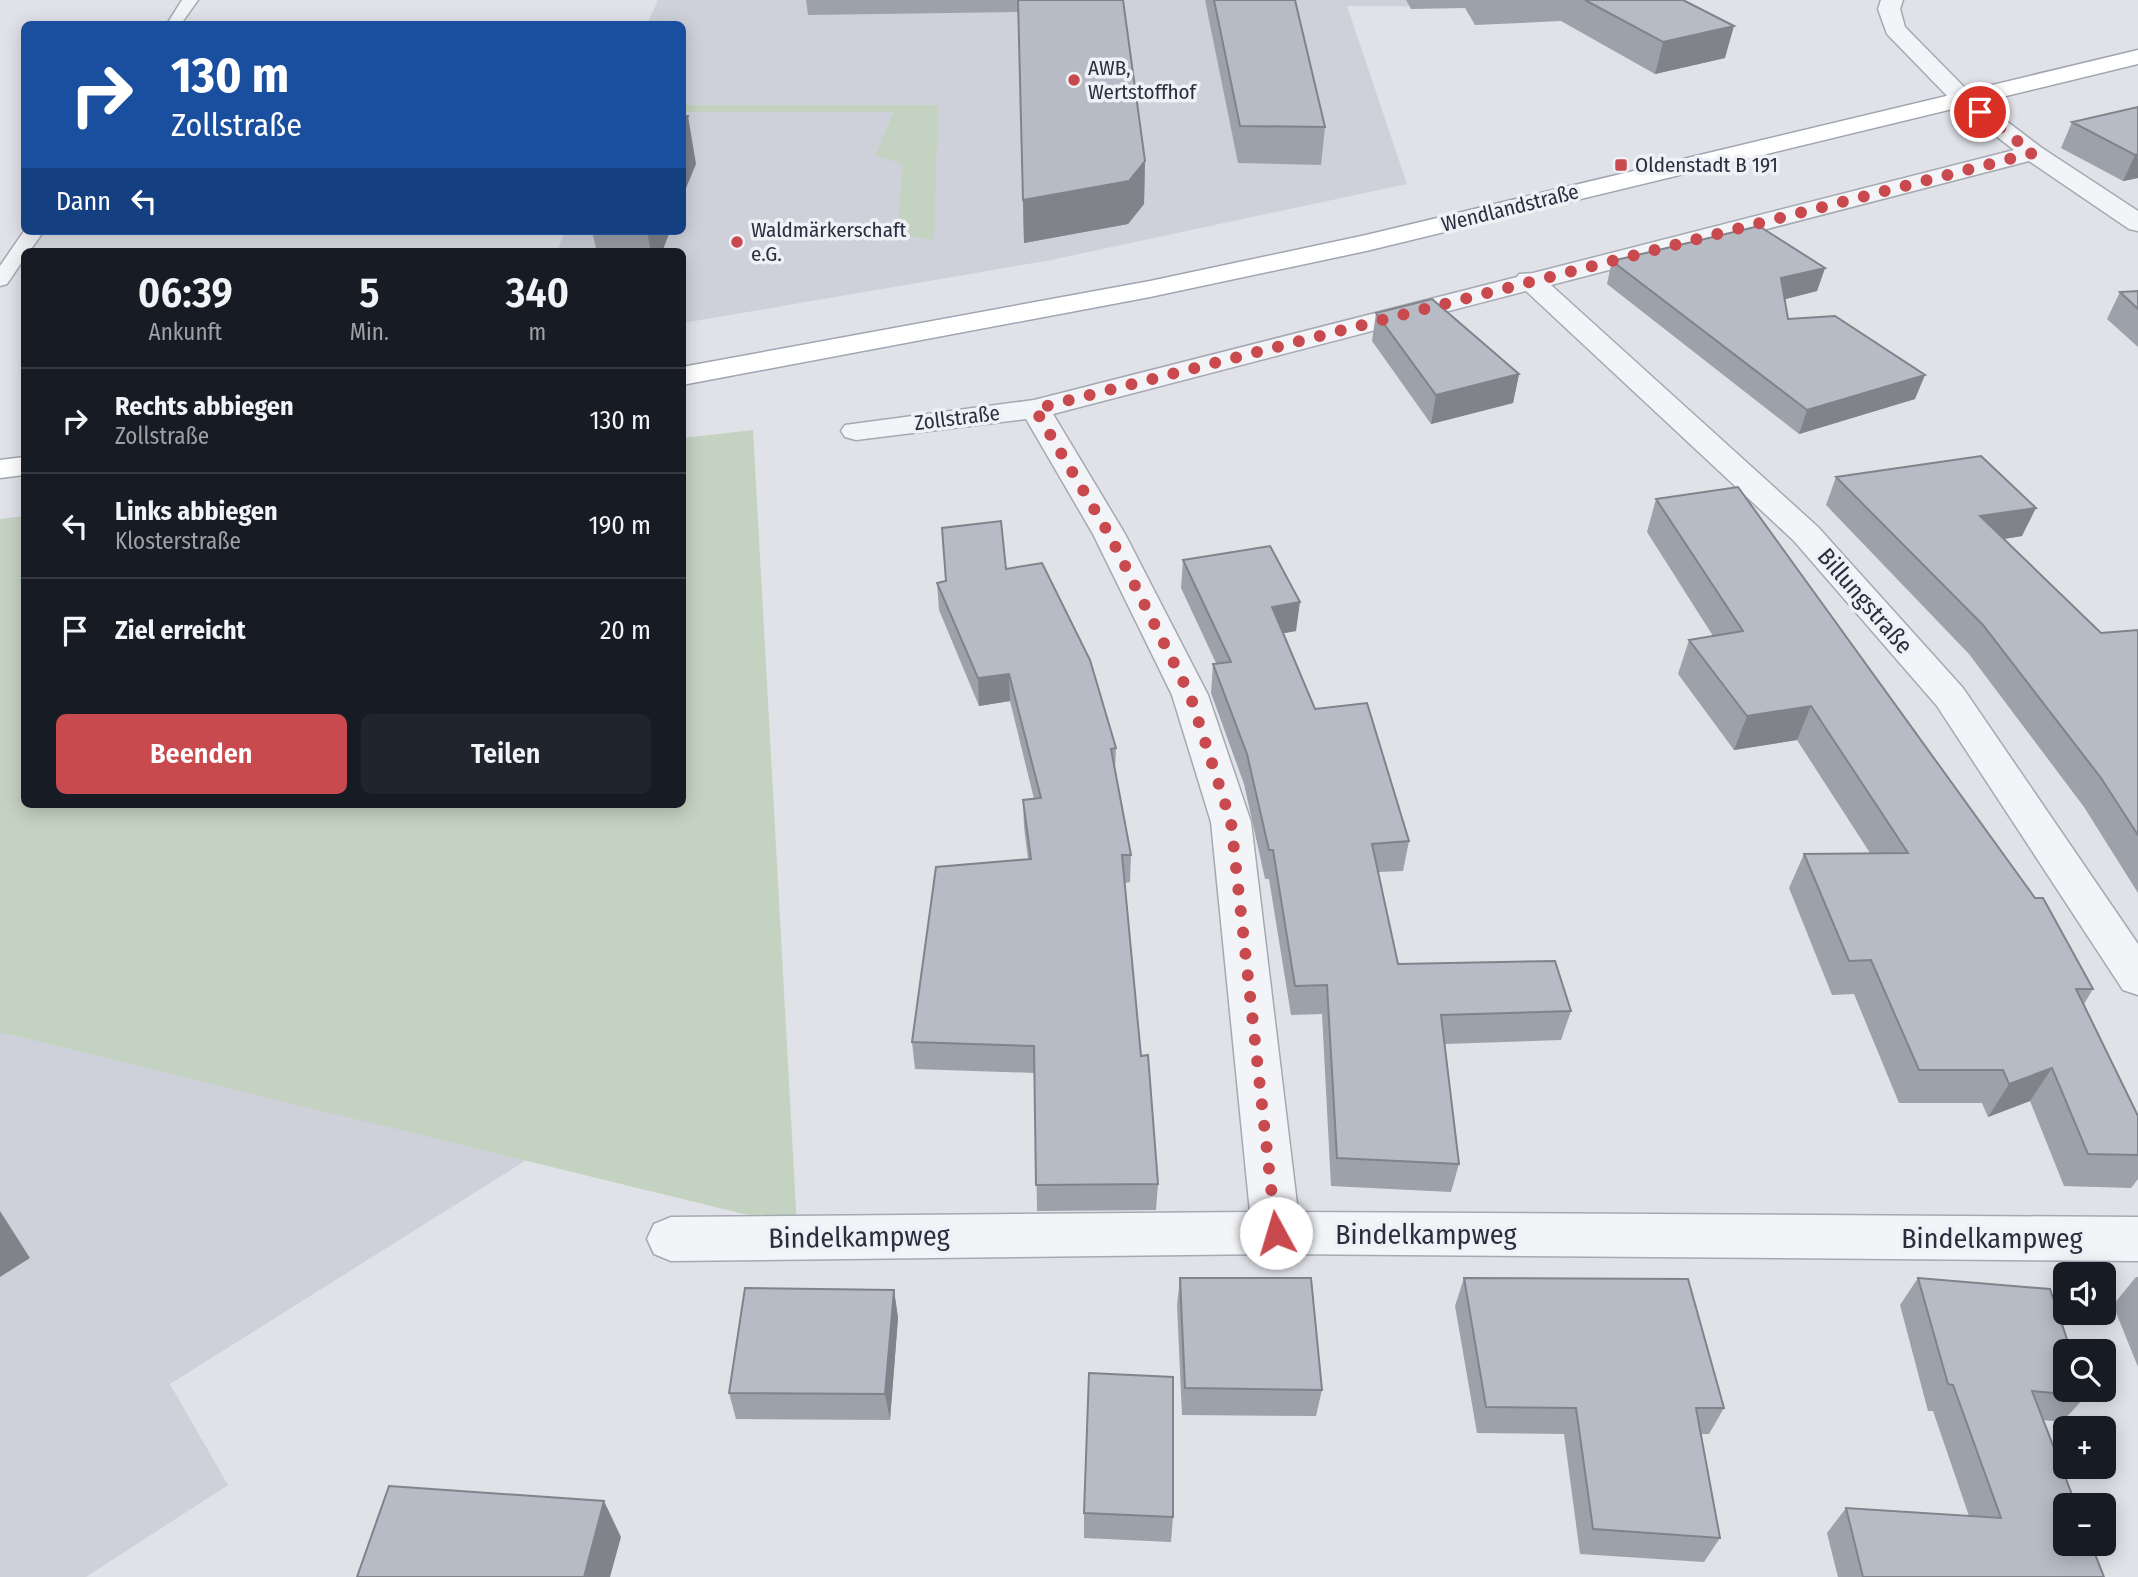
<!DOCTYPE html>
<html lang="de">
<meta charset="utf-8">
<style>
:root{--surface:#171b24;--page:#20242c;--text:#f1f3f6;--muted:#9ea1a6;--line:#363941;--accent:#c84a4e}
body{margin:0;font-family:"Fira Sans Condensed",sans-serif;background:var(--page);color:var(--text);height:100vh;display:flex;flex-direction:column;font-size:26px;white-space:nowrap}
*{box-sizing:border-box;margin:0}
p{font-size:23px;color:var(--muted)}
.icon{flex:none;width:38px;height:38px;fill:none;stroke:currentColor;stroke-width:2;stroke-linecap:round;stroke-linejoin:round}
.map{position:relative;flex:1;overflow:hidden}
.panel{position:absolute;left:21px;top:248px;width:665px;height:560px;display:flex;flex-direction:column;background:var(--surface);border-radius:10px;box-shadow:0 4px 18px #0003}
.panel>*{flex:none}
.guide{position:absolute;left:21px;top:21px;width:665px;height:214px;border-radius:10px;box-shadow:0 4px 18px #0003;background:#1a4fa0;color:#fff;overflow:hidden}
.controls{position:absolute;left:2053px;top:1262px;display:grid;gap:14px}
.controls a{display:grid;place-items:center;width:63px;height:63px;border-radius:10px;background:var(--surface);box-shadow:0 4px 18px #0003;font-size:35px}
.pin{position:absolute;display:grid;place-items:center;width:60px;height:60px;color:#fff;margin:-30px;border:4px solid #fff;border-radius:50%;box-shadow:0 2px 7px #0007}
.me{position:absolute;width:77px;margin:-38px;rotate:354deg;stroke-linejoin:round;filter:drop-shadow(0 0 5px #0008)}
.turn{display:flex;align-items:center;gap:24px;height:147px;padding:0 35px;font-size:32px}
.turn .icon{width:91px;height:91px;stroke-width:2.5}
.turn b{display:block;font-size:49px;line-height:60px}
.then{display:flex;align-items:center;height:66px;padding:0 35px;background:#0003;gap:14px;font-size:26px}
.eta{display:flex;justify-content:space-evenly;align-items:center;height:119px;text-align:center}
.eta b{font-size:42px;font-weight:600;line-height:49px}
.button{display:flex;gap:14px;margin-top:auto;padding:14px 35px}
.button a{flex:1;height:80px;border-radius:10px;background:var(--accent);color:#fff;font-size:28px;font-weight:600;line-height:80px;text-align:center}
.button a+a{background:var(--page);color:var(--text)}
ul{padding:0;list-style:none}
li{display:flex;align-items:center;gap:21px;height:105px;padding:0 35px;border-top:2px solid var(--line)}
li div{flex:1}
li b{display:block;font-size:26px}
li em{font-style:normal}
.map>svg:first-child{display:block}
.built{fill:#ced1da}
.green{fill:#c4d2c1}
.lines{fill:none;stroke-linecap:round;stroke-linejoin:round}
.service-casing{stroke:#a5a9b2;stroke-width:3}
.minor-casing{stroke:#a5a9b2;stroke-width:3}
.primary-casing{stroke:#a0a5b3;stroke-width:3}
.service{fill:#f3f4f7;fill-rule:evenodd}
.minor{fill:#f3f4f7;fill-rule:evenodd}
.primary{fill:#fff;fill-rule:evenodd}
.wall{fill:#9da1a9}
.shaded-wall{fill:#80838a}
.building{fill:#b7bbc5;stroke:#80838a;stroke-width:2}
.route{stroke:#c84a4e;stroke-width:12;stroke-dasharray:0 21.6}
.poi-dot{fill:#c84a4e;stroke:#eff1f6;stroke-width:2.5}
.labels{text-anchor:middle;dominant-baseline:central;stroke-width:7;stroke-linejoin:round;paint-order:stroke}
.far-poi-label{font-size:21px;fill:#292f3f;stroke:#eff1f6;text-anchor:start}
.far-street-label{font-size:21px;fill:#292f3f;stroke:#eff1f6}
.street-label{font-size:24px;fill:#292f3f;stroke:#eff1f6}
.near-street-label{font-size:28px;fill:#292f3f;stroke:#eff1f6}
</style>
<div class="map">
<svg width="2138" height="1577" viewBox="0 0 2138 1577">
<rect width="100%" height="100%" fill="#e0e2e8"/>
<!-- built -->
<path class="built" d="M658 0H1685L1556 7 1347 6 1407 184 1051 260 683 323 682 252H557L565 231H682V24H647Z
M0 922 203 998 525 1161 170 1384 228 1485 86 1577H0Z"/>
<!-- green -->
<path class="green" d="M683 105H938L934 240 897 234 903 164 875 156 894 112H683Z
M753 430 797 1227 0 1032V519L24 516V805H682L683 438Z"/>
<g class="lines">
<!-- service casing -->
<g class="service-casing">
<path id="service" d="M182 0H198L181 24H167Z
M24 231H44L29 252H24V259L7 284 0 286V266Z"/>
</g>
<!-- minor casing -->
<g class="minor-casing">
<path id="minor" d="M1881 0H1903L1900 9 1905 27 1971 94 2042 148 2138 211V231L2129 229 2029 161 1551 285 1818 527 1963 688 2138 944V995L2123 990 1937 706 1794 541 1526 291 1053 414 1125 534 1208 695 1251 822 1298 1212 2138 1217V1261L1276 1254 671 1261 654 1254 647 1239 654 1224 671 1217 1250 1212 1211 822 1172 695 1093 534 1026 419 856 440 845 437 841 431 845 425 1034 400 1517 277 1519 274 1533 273 2014 150 1955 104 1887 34 1878 9Z"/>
</g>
<!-- primary casing -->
<g class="primary-casing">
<path id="primary" d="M2138 50V64L1366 251 1150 297 682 385V367L1150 281 1366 235Z
M24 457V475L0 478V460Z"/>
</g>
<!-- service -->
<use href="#service" class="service"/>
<!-- minor -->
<use href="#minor" class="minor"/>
<!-- primary -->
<use href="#primary" class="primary"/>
</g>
<!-- wall -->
<path class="wall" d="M806 0H1123L1145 161 1144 204 1128 224 1024 243 1018 12 808 15Z
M1205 0H1295L1325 127 1321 165 1238 163Z
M1406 0H1683L1725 58 1655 74 1561 21 1475 25 1465 8 1411 9Z
M2138 107V178L2123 181 2061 148 2072 122Z
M592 231H670L662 252H597Z
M1612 261 1825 268 1817 291 1785 299 1788 319 1915 399 1799 434 1607 284Z
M2138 291V347L2107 319 2120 292Z
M1376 313 1519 374 1513 403 1431 424 1372 341Z
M1836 477 2022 536 2004 539 2101 633 2138 630V893L2084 807 1969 654 1826 505Z
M1656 499 2093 989 2084 1004 2138 1116V1179L2131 1188 2064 1186 2030 1101 1988 1117 1982 1103H1899L1854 994 1832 995 1789 888 1804 854 1870 853 1797 740 1734 750 1678 674 1689 640 1713 636 1647 532Z
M1183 560 1296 631 1283 633 1315 709 1409 841 1403 871 1378 872 1398 964 1571 1011 1561 1040 1445 1044 1459 1164 1451 1192 1331 1186 1322 1014 1291 1015 1269 879H1265L1244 784 1211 693 1213 664 1216 663 1181 588Z
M1006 569 1116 748 1115 769 1131 855 1130 882 1125 883 1141 1056 1158 1184 1156 1210 1037 1211 1035 1073 915 1069 912 1042 1028 859 1024 827 1023 800 1034 799 1010 701 979 706 939 610 937 583Z
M2136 1277H2138V1367L2113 1305Z
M1180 1278 1322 1390 1316 1416 1182 1415 1177 1305Z
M1464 1278 1724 1408 1709 1434H1701L1720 1538 1704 1562 1580 1554 1564 1434 1477 1433 1455 1306Z
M1918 1278 2086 1396 2062 1422 2043 1420 2104 1577H1838L1827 1533 1846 1508 1969 1516 1933 1411H1928L1900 1305Z
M894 1290 898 1318 890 1420 736 1419 729 1393Z
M1084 1513 1173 1517 1171 1542 1084 1538Z"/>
<!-- shaded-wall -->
<path class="shaded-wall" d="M1734 26 1725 58 1655 74 1663 42Z
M688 116 696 164 682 198V130Z
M2138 154V178L2123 181 2135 155Z
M1145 161 1144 204 1128 224 1024 243 1023 200Z
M647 231H670L662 252H651Z
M1825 268 1817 291 1774 302 1781 278Z
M1519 374 1513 403 1431 424 1436 395Z
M1925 375 1915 399 1799 434 1807 410Z
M2036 508 2022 536 1967 545 1980 516Z
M1300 602 1296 631 1268 636 1272 607Z
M1009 674 1010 701 979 706 978 678Z
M1811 706 1797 740 1734 750 1747 716Z
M2052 1068 2030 1101 1988 1117 2009 1084Z
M0 1211 30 1258 0 1277Z
M894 1290 898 1318 890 1420 885 1394Z
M604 1501 621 1537 610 1577H584Z"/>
<!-- building -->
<path class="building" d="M1018 0H1123L1145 161 1129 181 1023 200Z
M1214 0H1295L1325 127 1240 126Z
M1585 0H1683L1734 26 1663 42Z
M2138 107V154L2135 155 2072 122Z
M682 116H688L682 130Z
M1759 226 1825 268 1781 278 1788 319 1835 316 1925 375 1807 410 1612 261Z
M2138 291V309L2120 292Z
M1432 299 1519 374 1436 395 1376 313Z
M1981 456 2036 508 1980 516 2101 633 2138 630V835L2101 778 1983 625 1836 477Z
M1738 487 2035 898H2043L2093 989H2076L2138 1116V1155L2088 1154 2052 1068 2009 1084 2003 1070H1919L1871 960 1849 961 1804 854 1908 853 1811 706 1747 716 1689 640 1743 631 1656 499Z
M1001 521 1006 569 1042 563 1090 660 1116 748 1111 749 1131 855H1122L1141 1056 1148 1055 1158 1184 1036 1185 1034 1046 912 1042 936 867 1031 859 1023 800 1041 798 1009 674 978 678 937 583 946 581 942 528Z
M1270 546 1300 602 1272 607 1315 709 1367 703 1409 841 1372 844 1398 964 1555 961 1571 1011 1441 1015 1459 1164 1337 1158 1327 985 1295 986 1273 850H1269L1247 754 1213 664 1231 662 1183 560Z
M1180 1278H1311L1322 1390 1185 1388Z
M1464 1278 1688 1279 1724 1408H1696L1720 1538 1593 1529 1576 1408 1486 1407Z
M1918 1278 2050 1289 2071 1351H2065V1390H2084L2086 1396 2032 1391 2076 1505H2065V1544H2091L2104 1577H1863L1846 1508 2001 1518 1953 1385 1948 1384Z
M745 1288 894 1290 885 1394 729 1393Z
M1089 1373 1173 1377V1517L1084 1513Z
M389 1486 604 1501 584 1577H357Z"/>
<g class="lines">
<!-- route -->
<path class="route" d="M1276 1233 1231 822 1190 695 1109 534 1035 409 2033 153 1980 112"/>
</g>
<!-- markers -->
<g class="poi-dot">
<circle cx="1074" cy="80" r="7"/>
<rect x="1614" y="158" width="14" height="14" rx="3.5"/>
<circle cx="737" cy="242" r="7"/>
</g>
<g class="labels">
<!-- far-poi labels -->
<g class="far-poi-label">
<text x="1088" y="68">AWB,<tspan x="1088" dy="24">Wertstoffhof</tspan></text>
<text x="1635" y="165">Oldenstadt B 191</text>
<text x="751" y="230">Waldmärkerschaft<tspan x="751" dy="24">e.G.</tspan></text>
</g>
<!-- far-street labels -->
<g class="far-street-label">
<text transform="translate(1510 208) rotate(-14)">Wendlandstraße</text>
<text transform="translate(957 418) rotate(-7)">Zollstraße</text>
</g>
<!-- street labels -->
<g class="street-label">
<text transform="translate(1865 601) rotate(49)">Billungstraße</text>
</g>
<!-- near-street labels -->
<g class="near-street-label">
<text x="1426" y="1234">Bindelkampweg</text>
<text transform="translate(859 1237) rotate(-1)">Bindelkampweg</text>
<text x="1992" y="1238">Bindelkampweg</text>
</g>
</g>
</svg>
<div class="controls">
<a><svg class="icon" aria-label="sound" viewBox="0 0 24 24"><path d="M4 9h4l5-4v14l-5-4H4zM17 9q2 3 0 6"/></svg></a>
<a><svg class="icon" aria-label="search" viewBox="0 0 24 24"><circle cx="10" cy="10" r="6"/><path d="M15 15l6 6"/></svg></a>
<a>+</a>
<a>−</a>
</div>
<div class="pin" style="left:1980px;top:112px;background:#d93025"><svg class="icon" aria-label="arrive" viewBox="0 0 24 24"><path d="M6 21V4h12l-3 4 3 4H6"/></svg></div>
<svg class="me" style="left:1276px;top:1233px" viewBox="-20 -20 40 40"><circle r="19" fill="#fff"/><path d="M0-13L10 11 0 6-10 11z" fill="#c84a4e"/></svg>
<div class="guide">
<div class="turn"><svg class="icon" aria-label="right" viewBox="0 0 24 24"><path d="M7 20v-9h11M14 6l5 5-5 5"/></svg><div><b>130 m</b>Zollstraße</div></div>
<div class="then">Dann<svg class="icon" aria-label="left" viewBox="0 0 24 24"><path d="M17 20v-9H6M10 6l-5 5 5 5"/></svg></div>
</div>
<section class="panel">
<div class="eta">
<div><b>06:39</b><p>Ankunft</p></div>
<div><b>5</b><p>Min.</p></div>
<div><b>340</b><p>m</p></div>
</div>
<ul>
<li><svg class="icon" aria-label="right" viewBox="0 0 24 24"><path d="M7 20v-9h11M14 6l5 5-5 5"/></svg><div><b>Rechts abbiegen</b><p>Zollstraße</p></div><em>130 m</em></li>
<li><svg class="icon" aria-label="left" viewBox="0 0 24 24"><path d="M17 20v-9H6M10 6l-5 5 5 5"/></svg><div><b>Links abbiegen</b><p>Klosterstraße</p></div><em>190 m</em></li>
<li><svg class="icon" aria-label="arrive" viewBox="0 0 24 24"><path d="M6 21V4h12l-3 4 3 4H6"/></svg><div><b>Ziel erreicht</b></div><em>20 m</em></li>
</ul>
<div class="button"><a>Beenden</a><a>Teilen</a></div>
</section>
</div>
